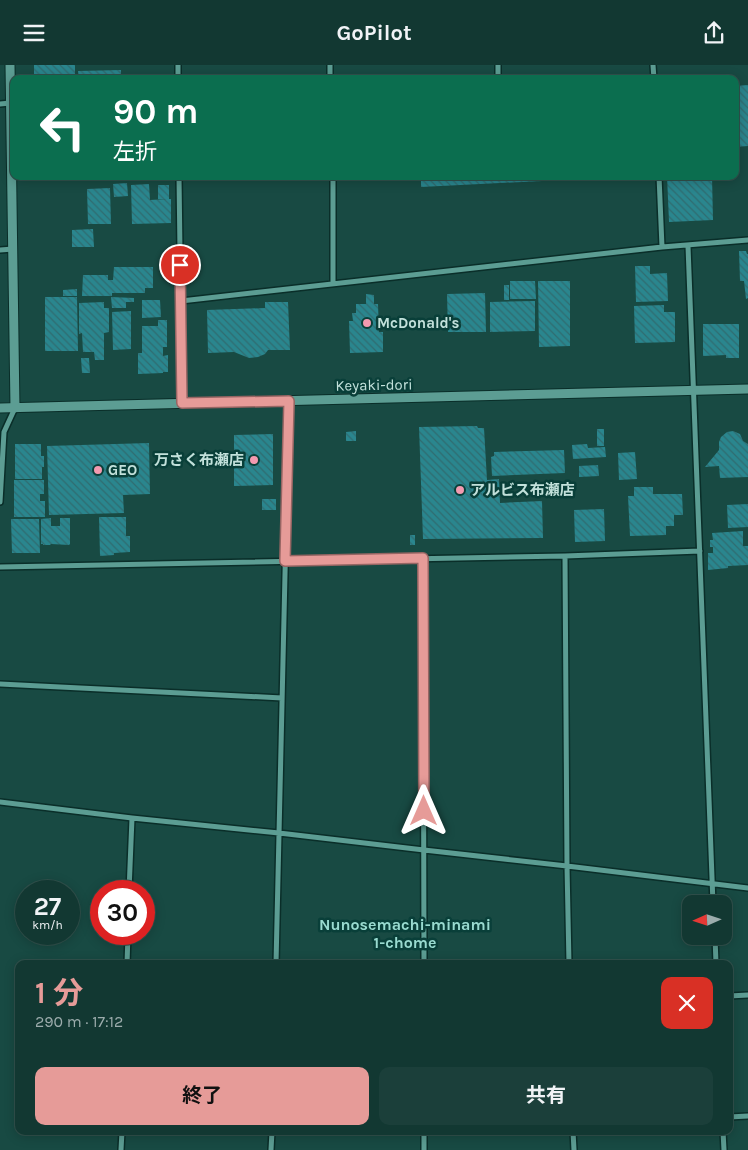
<!DOCTYPE html>
<html lang="ja">
<meta charset="utf-8">
<style>
:root{--surface:#123832;--page:#1b3f3a;--text:#f1f3f6;--muted:#9cacac;--line:#31524d;--accent:#e69b98}
body{margin:0;font-family:Karla,"Noto Sans JP",sans-serif;background:var(--page);color:var(--text);height:100vh;display:flex;flex-direction:column;font-size:19px;white-space:nowrap}
*{box-sizing:border-box;margin:0}
p{font-size:16px;color:var(--muted)}
.icon{flex:none;width:28px;height:28px;fill:none;stroke:currentColor;stroke-width:2;stroke-linecap:round;stroke-linejoin:round}
.map{position:relative;flex:1;overflow:hidden}
.side{position:absolute;left:15px;top:895px;width:718px;height:175px;display:flex;flex-direction:column;background:var(--surface);border-radius:10px;box-shadow:0 2px 12px #0003,0 0 0 1px var(--line)}
.side>*{flex:none}
.hud{position:absolute;left:10px;top:10px;width:729px;height:105px;border-radius:10px;box-shadow:0 2px 12px #0003,0 0 0 1px var(--line);background:#0b6e4f;color:#fff;overflow:hidden}
.needle{width:32px;rotate:267deg}
.fabs{position:absolute;left:682px;top:830px;display:grid;gap:10px}
.fabs a{display:grid;place-items:center;width:50px;height:50px;border-radius:10px;background:var(--surface);box-shadow:0 2px 12px #0003,0 0 0 1px var(--line);font-size:25px}
.speed{position:absolute;left:15px;top:815px;display:flex;gap:10px;font-size:25px;font-weight:700;text-align:center}
.speed>*{display:grid;place-content:center;width:65px;height:65px;border-radius:50%;background:var(--surface);box-shadow:0 2px 12px #0003,0 0 0 1px var(--line);line-height:1}
.speed small{font-size:12px;font-weight:400}
.speed .limit{border:8px solid #d22;background:#fff;color:#111}
.pin{position:absolute;display:grid;place-items:center;width:42px;height:42px;color:#fff;margin:-21px;border:2px solid #fff;border-radius:50%;box-shadow:0 1px 5px #0007}
.me{position:absolute;width:55px;margin:-28px;rotate:0deg;stroke-linejoin:round;filter:drop-shadow(0 0 4px #0008)}
.turn{display:flex;align-items:center;gap:18px;height:105px;padding:0 20px;font-size:22px}
.turn .icon{width:65px;height:65px;stroke-width:2.5}
.turn b{display:block;font-size:35px;line-height:42px}
.round{display:grid;place-items:center;flex:none;width:52px;height:52px;border-radius:10px;background:var(--page)}
.headline{display:flex;align-items:center;justify-content:space-between;height:85px;padding:0 20px}
h1{font-size:30px;font-weight:700;line-height:38px;color:var(--accent)}
.cta{display:flex;gap:10px;margin-top:auto;padding:10px 20px}
.cta a{flex:1;height:58px;border-radius:10px;background:var(--accent);color:#111;font-size:20px;font-weight:700;line-height:58px;text-align:center}
.cta a+a{background:var(--page);color:var(--text)}
header{display:flex;justify-content:space-between;align-items:center;height:65px;padding:0 20px;background:var(--surface);font-size:22px;font-weight:700}
.map>svg:first-child{display:block}
.building{fill:url(#building-back-hatch)}
.lines{fill:none;stroke-linecap:round;stroke-linejoin:round}
.minor-casing{stroke:#0a2e29;stroke-width:8}
.tertiary-casing{stroke:#0a2e29;stroke-width:11}
.minor{stroke:#5c9d93;stroke-width:5}
.tertiary{stroke:#5c9d93;stroke-width:9}
.route-casing{stroke:#966563;stroke-width:12}
.route{stroke:#e69b98;stroke-width:9}
.poi-dot{fill:#f29ab0;stroke:#093f39;stroke-width:2}
.labels{text-anchor:middle;dominant-baseline:central;stroke-width:5;stroke-linejoin:round;paint-order:stroke}
.poi-label{font-size:15px;font-weight:bold;fill:#c2e1db;stroke:#093f39;text-anchor:start}
.street-label{font-size:15px;fill:#c2e1db;stroke:#093f39}
.neighbourhood-label{font-size:16px;font-weight:bold;fill:#99dbd0;stroke:#093f39}
</style>
<header><svg class="icon" aria-label="menu" viewBox="0 0 24 24"><path d="M4 6h16M4 12h16M4 18h16"/></svg>GoPilot<svg class="icon" aria-label="share" viewBox="0 0 24 24"><path d="M12 15V3M7 8l5-5 5 5M5 13v7h14v-7"/></svg></header>
<div class="map">
<svg width="748" height="1085" viewBox="0 0 748 1085">
<defs>
<pattern id="building-back-hatch" width="6" height="6" patternUnits="userSpaceOnUse" patternTransform="scale(1.25)"><rect width="6" height="6" fill="#2a868e"/><path d="M-1 5l2 2M0 0l6 6M5-1l2 2" fill="none" stroke="#306c70"/></pattern>
</defs>
<rect width="100%" height="100%" fill="#184a43"/>
<!-- building -->
<path class="building" d="M34 0H75V14H34Z
M121 5V14H79L78 6Z
M748 20V81L735 82V21Z
M421 111H542V116L421 122Z
M667 111H712L713 155 669 157Z
M127 118 128 131 114 132 113 119Z
M149 119 150 135 167 134H158V120H169V134H171V158L132 159 131 120Z
M110 123 111 159H88L87 124Z
M93 164 94 182H72V165Z
M739 186H746L747 189H748V233L746 234 744 216H740Z
M635 201H650V209L667 208 668 236 636 237Z
M114 202H153V223H145V228H112V231H82L83 210H108V215H113Z
M510 216H535L536 234H510Z
M538 216H570V281L539 282Z
M504 220H509V235H504Z
M77 224V231H63V225Z
M485 228 486 267H448L447 229Z
M366 229 374 230V239H378L379 267H383V287L350 288 349 256H353L352 248H356V239H366Z
M45 232H77L78 286H45Z
M111 232 134 233V237H126V243H112Z
M142 235H160L161 252 142 253Z
M535 236V266L490 267V237Z
M104 237V243H109V267L104 268V295H95L94 287H83L82 268 79 269V238Z
M265 237H288L290 285H268L265 289 258 292 249 293 234 287 208 288 207 245 265 243Z
M664 240V247H675V277L635 278 634 241Z
M131 246V284L113 285 112 247Z
M158 255H167V282H163V291L168 290V307H163V308L138 309V288H142V261H158Z
M703 259H739V293H726V290L703 291Z
M81 293H89L90 308H82Z
M477 361 478 363H484L487 415 499 414 500 438 542 436 543 473 423 474 419 362Z
M597 364H604V381H597Z
M356 366V376H346V367Z
M733 366 740 369 743 376 748 379V412L720 413 719 401 705 402 719 385V377L721 372 727 367Z
M273 369V420L234 421V370Z
M149 378 150 429 123 430 124 448 49 450 47 381Z
M15 379H41V391H44V402H42V414H15Z
M587 379 588 383 605 382 606 392 573 394 572 380Z
M564 385 565 408 492 411 491 392 494 391V387Z
M635 387 637 414 619 415 618 388Z
M598 400 599 411 579 412V401Z
M14 415H44V429H40V436H45V452H14Z
M634 422H653V429H682L683 450H674V461H666V470L630 471 628 431H634Z
M262 434H276V445H262Z
M748 439V462L728 463 727 440Z
M604 444 605 476 575 477 574 445Z
M99 452H126V471H130V487L114 488V490L100 491Z
M51 453V461H60V453H70V479L69 480 51 479 50 480H43V479H41V454Z
M11 454H39L40 488H12Z
M743 466V481H748V500L728 501V503L708 505V488H713V482H710V475H713L712 468Z
M410 470H415V480H410Z"/>
<g class="lines">
<!-- minor casing -->
<g class="minor-casing">
<path id="minor" d="M178 0V14
M330 0V14
M498 0V14
M653 0 654 14
M0 39 10 38
M179 111 182 339
M659 111 662 182
M11 112 99 111
M688 181 713 839
M0 185 13 184
M333 218V111
M181 236 662 182 748 175
M0 437 4 367 15 343
M565 491 567 801 569 899
M423 493 424 899
M0 502 565 491 700 486
M0 619 282 633
M0 737 132 753 279 768 424 785 567 801 748 823
M129 826 132 753
M715 871 716 899
M127 899 128 869
M276 899 289 336
M729 931 748 930
M729 1052 748 1051
M424 1066V1085
M573 1066 574 1085
M723 1066 724 1085
M121 1085 122 1066
M271 1085 272 1066"/>
</g>
<!-- tertiary casing -->
<g class="tertiary-casing">
<path id="tertiary" d="M10 0 15 343
M0 343 748 324"/>
</g>
<!-- minor -->
<use href="#minor" class="minor"/>
<!-- tertiary -->
<use href="#tertiary" class="tertiary"/>
</g>
<g class="lines">
<!-- route casing -->
<g class="route-casing">
<path id="route" d="M180 200 182 338 289 336 285 496 423 493 424 746"/>
</g>
<!-- route -->
<use href="#route" class="route"/>
</g>
<!-- markers -->
<g class="poi-dot">
<circle cx="367" cy="258" r="5"/>
<circle cx="254" cy="395" r="5"/>
<circle cx="98" cy="405" r="5"/>
<circle cx="460" cy="425" r="5"/>
</g>
<g class="labels">
<!-- poi labels -->
<g class="poi-label">
<text x="377" y="258">McDonald's</text>
<text x="244" y="395" text-anchor="end">万さく布瀬店</text>
<text x="108" y="405">GEO</text>
<text x="470" y="425">アルビス布瀬店</text>
</g>
<!-- street labels -->
<g class="street-label">
<text transform="translate(374 320) rotate(-1)">Keyaki-dori</text>
</g>
<!-- neighbourhood labels -->
<g class="neighbourhood-label">
<text x="405" y="859">Nunosemachi-minami<tspan x="405" dy="18">1-chome</tspan></text>
</g>
</g>
</svg>
<div class="fabs">
<a><svg class="needle" viewBox="-14 -14 28 28"><path d="M0-13l5 13h-10z" fill="#e53935"/><path d="M0 13l5-13h-10z" fill="#9cacac"/></svg></a>
</div>
<div class="speed"><div>27<small>km/h</small></div><div class="limit">30</div></div>
<div class="pin" style="left:180px;top:200px;background:#d93025"><svg class="icon" aria-label="arrive" viewBox="0 0 24 24"><path d="M6 21V4h12l-3 4 3 4H6"/></svg></div>
<svg class="me" style="left:424px;top:746px" viewBox="-20 -20 40 40"><path d="M0-17L14 15 0 8-14 15z" fill="#e69b98" stroke="#fff" stroke-width="4"/></svg>
<div class="hud">
<div class="turn"><svg class="icon" aria-label="left" viewBox="0 0 24 24"><path d="M17 20v-9H6M10 6l-5 5 5 5"/></svg><div><b>90 m</b>左折</div></div>
</div>
<section class="side">
<div class="headline"><div><h1>1 分</h1><p>290 m · 17:12</p></div><a class="round" style="background:#d93025;color:#fff"><svg class="icon" aria-label="close" viewBox="0 0 24 24"><path d="M6 6l12 12M18 6L6 18"/></svg></a></div>
<div class="cta"><a>終了</a><a>共有</a></div>
</section>
</div>
